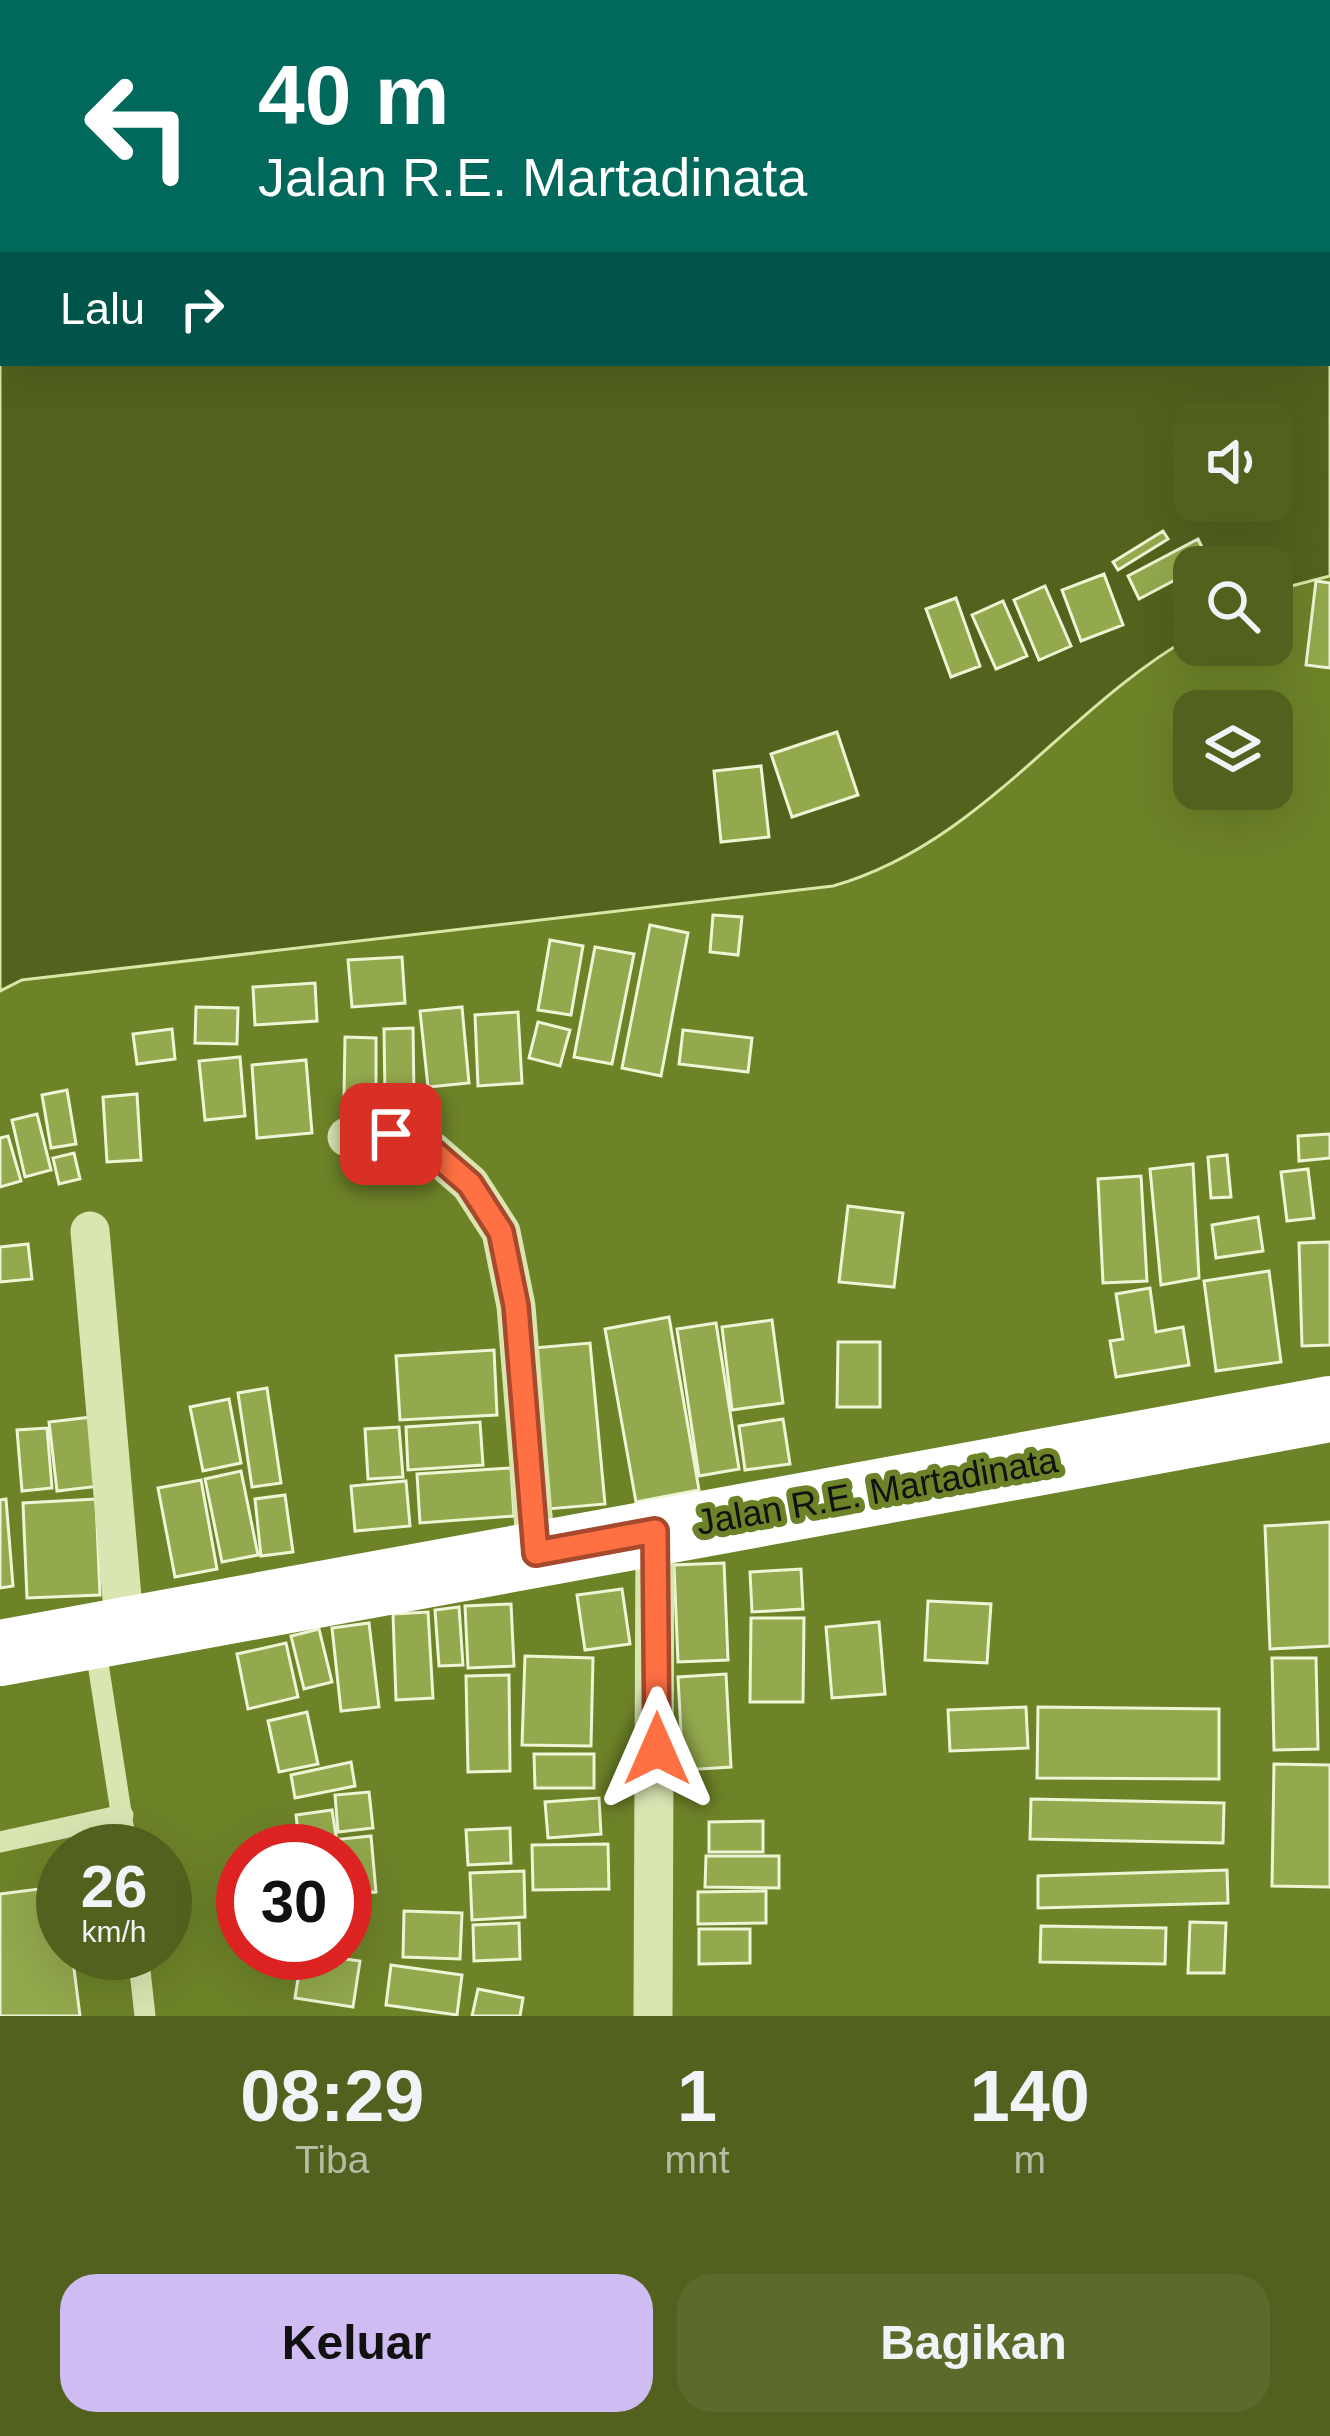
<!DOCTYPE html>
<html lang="id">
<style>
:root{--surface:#52621e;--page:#5c6b2b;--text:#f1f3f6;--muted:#b5bca4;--accent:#cfbcf2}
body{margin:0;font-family:Helvetica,sans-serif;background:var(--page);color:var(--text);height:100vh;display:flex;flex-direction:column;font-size:45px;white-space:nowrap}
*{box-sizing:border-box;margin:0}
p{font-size:39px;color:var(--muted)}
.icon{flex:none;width:66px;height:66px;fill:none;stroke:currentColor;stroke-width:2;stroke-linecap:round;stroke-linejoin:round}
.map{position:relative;height:2016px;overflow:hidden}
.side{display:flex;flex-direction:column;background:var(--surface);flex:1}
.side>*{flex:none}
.hud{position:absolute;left:0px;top:0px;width:1332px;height:366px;box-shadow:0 12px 48px #0002;background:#00695c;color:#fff;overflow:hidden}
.tools{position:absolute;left:1173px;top:402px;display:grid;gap:24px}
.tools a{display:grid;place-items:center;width:120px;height:120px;border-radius:24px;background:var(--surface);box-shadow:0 12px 48px #0002;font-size:60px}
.speed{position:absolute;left:36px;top:1824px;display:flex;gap:24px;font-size:60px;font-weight:700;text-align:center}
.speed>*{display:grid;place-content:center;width:156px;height:156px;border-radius:50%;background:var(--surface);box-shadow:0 12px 48px #0002;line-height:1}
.speed small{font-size:30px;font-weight:400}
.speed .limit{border:18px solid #d22;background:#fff;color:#111}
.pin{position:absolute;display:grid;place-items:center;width:102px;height:102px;color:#fff;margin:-51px;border-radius:24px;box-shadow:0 6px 18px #0006}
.me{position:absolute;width:132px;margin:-66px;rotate:0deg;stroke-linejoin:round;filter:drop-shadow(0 0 9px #0008)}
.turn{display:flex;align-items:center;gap:42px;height:252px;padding:0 60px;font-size:54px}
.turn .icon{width:156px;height:156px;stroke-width:2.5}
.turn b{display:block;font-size:84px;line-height:102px}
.then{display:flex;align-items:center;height:114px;padding:0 60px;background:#0003;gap:24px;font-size:45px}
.eta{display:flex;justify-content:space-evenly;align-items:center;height:204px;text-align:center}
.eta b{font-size:72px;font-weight:800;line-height:84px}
.button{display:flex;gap:24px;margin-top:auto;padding:24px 60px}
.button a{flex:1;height:138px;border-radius:36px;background:var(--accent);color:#111;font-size:48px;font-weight:800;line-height:138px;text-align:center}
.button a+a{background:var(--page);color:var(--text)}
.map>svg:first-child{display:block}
.water{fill:#52631d;stroke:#d9e7a6;stroke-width:3;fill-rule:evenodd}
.building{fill:#93a94d;stroke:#eef5d5;stroke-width:3}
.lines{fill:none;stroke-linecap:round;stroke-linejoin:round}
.lane{stroke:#dae6b2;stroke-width:21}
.street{stroke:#dae6b2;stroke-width:39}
.highway{stroke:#fff;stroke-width:66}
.route-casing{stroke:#a6492c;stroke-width:30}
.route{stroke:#ff7043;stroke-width:21}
.labels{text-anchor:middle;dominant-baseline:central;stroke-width:12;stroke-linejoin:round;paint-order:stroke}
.street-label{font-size:36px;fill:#111;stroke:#6d8328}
</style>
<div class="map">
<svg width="1330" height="2016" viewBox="0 0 1330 2016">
<rect width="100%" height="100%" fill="#6d8328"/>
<!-- water -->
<path class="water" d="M0 0H1330V576L1272 591V567H1194V635C1065 708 981 844 833 886L22 980 0 991ZM3 3H1329V363H3ZM1194 423H1272V501H1194Z"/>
<!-- building -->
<path class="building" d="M1163 531 1168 539 1118 570 1113 562Z
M1198 539 1209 562 1139 599 1128 576Z
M1104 574 1123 625 1081 641 1062 590Z
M1316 581 1330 583V668L1306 665Z
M1045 586 1071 646 1039 660 1014 600Z
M956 598 980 666 951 677 926 609Z
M1003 601 1027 656 996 669 972 615Z
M837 732 858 795 792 817 771 754Z
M761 766 769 837 721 842 714 771Z
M713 915 742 917 738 955 710 952Z
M650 925 688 933 661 1076 622 1068Z
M550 940 583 946 571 1015 538 1010Z
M595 947 634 954 612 1064 574 1057Z
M402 957 405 1003 352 1007 348 960Z
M315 983 317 1021 255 1025 253 987Z
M196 1007 238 1008 237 1044 195 1043Z
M462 1007 469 1083 428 1087 420 1011Z
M518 1012 522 1083 478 1086 475 1015Z
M538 1022 570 1030 560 1066 529 1058Z
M413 1028 414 1095 385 1096 384 1029Z
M172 1029 175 1059 137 1064 133 1034Z
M683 1030 752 1038 748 1072 679 1064Z
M345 1037 376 1038V1097L344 1096Z
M240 1057 245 1116 205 1120 199 1061Z
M306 1060 312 1133 257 1138 252 1065Z
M67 1090 76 1144 51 1148 42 1095Z
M137 1094 141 1160 107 1162 103 1097Z
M37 1114 51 1170 25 1177 12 1120Z
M1330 1134V1158L1299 1161 1298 1136Z
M8 1136 21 1181 0 1187V1138Z
M74 1153 80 1179 59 1184 53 1158Z
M1227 1155 1231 1197 1211 1198 1208 1157Z
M1193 1164 1199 1278 1161 1285 1150 1169Z
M1308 1169 1314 1218 1287 1221 1281 1172Z
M1141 1176 1147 1281 1103 1283 1098 1179Z
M848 1206 903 1213 894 1287 839 1282Z
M1258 1217 1263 1251 1216 1258 1212 1225Z
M1330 1242V1345L1302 1346 1299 1243Z
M28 1244 32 1279 0 1282V1247Z
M1269 1271 1281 1362 1216 1371 1204 1281Z
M1150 1288 1156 1332 1183 1327 1189 1365 1116 1377 1110 1341 1123 1339 1116 1294Z
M669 1317 699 1490 636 1502 605 1329Z
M772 1320 783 1403 732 1410 722 1327Z
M716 1323 739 1469 699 1476 677 1329Z
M838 1342H880V1407H837Z
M590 1343 605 1504 548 1509 533 1348Z
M494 1350 497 1415 400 1420 396 1356Z
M267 1388 281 1483 252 1487 238 1393Z
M229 1399 241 1463 203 1471 190 1407Z
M92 1417 100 1486 57 1491 49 1422Z
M783 1419 790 1464 745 1470 739 1426Z
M480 1422 483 1465 408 1470 406 1427Z
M399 1427 403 1477 368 1479 365 1429Z
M47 1428 52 1488 22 1491 17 1430Z
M511 1468 514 1516 420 1523 417 1474Z
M241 1471 258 1555 222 1562 205 1479Z
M201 1480 217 1569 175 1577 158 1488Z
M406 1481 410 1526 355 1531 351 1486Z
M285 1495 293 1552 261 1556 255 1499Z
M6 1499 13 1586 0 1588V1500Z
M96 1499 100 1595 27 1598 23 1503Z
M1330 1522V1646L1270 1649 1265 1526Z
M724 1563 728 1660 678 1662 674 1565Z
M801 1569 803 1609 752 1612 750 1572Z
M622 1589 630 1644 585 1650 577 1595Z
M928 1601 991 1604 987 1663 925 1660Z
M511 1604 514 1666 468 1668 465 1606Z
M459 1607 463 1665 439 1666 435 1610Z
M428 1612 433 1698 396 1700 393 1614Z
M751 1618H804L803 1702H750Z
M879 1622 885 1694 832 1698 826 1627Z
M369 1623 379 1707 341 1711 332 1628Z
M319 1629 332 1682 304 1689 291 1636Z
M286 1643 298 1697 248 1709 237 1654Z
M525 1656 593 1658 591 1746 522 1745Z
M1272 1658H1316L1318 1749 1274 1750Z
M726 1674 731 1767 683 1770 678 1677Z
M509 1675 510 1771 468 1772 466 1676Z
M1026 1707 1028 1748 950 1751 948 1710Z
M1038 1707 1219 1709V1779L1037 1778Z
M307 1712 318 1764 279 1772 268 1721Z
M534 1754H594V1788H535Z
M351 1762 355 1786 295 1798 291 1775Z
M1274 1764 1330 1765V1887L1272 1886Z
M369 1792 373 1828 338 1832 335 1795Z
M599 1798 601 1834 548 1838 545 1802Z
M1031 1799 1224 1803 1223 1843 1030 1839Z
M332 1810 336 1836 299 1841 296 1815Z
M763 1821V1852H709V1822Z
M510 1828 511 1863 468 1865 466 1830Z
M371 1836 376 1892 345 1894V1851H333L332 1840Z
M608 1844 609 1889 533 1890 532 1845Z
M706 1856H779V1888L705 1887Z
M1227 1870 1228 1903 1038 1908V1876Z
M524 1871 525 1917 472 1920 470 1873Z
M63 1886V1953H72L80 2016H0V1894Z
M766 1891V1923L698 1924V1892Z
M404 1911 462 1913 460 1959 403 1957Z
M1190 1922 1226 1923 1224 1973H1188Z
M519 1923 520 1959 474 1961 473 1925Z
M1041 1926 1166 1928 1165 1964 1040 1962Z
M699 1929H750V1963L699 1964Z
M302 1953 360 1961 353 2007 295 1998Z
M391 1965 462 1975 457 2015 386 2005Z
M478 1989 523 1998 520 2016H472Z"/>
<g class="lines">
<!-- lane -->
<path class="lane" d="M95 1644 127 1851
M0 1842 123 1815
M138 1953 145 2016"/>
<!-- street -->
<path class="street" d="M347 1137 391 1134 432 1151 470 1184 501 1232 516 1306 536 1553
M90 1231 125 1632
M653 2016 655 1531"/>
<!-- highway -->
<path class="highway" d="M0 1653 1330 1409"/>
</g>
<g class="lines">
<!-- route casing -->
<g class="route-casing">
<path id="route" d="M391 1134 432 1151 470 1184 501 1232 516 1306 536 1553 655 1531 657 1749"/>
</g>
<!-- route -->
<use href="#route" class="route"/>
</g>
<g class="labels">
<!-- street labels -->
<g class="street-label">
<text transform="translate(877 1491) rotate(-10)">Jalan R.E. Martadinata</text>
</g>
</g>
</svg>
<div class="tools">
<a><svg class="icon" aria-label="sound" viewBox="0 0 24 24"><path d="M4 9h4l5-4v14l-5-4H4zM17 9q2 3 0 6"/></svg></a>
<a><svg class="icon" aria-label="search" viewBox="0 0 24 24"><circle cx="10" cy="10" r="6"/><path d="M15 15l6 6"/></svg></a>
<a><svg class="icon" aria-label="layers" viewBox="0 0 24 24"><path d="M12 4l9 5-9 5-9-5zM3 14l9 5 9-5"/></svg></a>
</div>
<div class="speed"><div>26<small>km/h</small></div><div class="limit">30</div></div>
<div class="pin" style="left:391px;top:1134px;background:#d93025"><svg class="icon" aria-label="arrive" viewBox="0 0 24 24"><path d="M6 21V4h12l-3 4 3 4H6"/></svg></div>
<svg class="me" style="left:657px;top:1749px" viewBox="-20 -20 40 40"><path d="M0-17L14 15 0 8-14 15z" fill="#ff7043" stroke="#fff" stroke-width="4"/></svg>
<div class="hud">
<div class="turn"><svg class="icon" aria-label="left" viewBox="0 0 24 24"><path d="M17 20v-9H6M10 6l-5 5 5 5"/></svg><div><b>40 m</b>Jalan R.E. Martadinata</div></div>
<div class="then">Lalu<svg class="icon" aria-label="right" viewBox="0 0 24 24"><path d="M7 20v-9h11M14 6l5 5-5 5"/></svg></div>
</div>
</div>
<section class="side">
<div class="eta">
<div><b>08:29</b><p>Tiba</p></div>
<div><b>1</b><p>mnt</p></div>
<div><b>140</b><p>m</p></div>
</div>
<div class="button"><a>Keluar</a><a>Bagikan</a></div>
</section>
